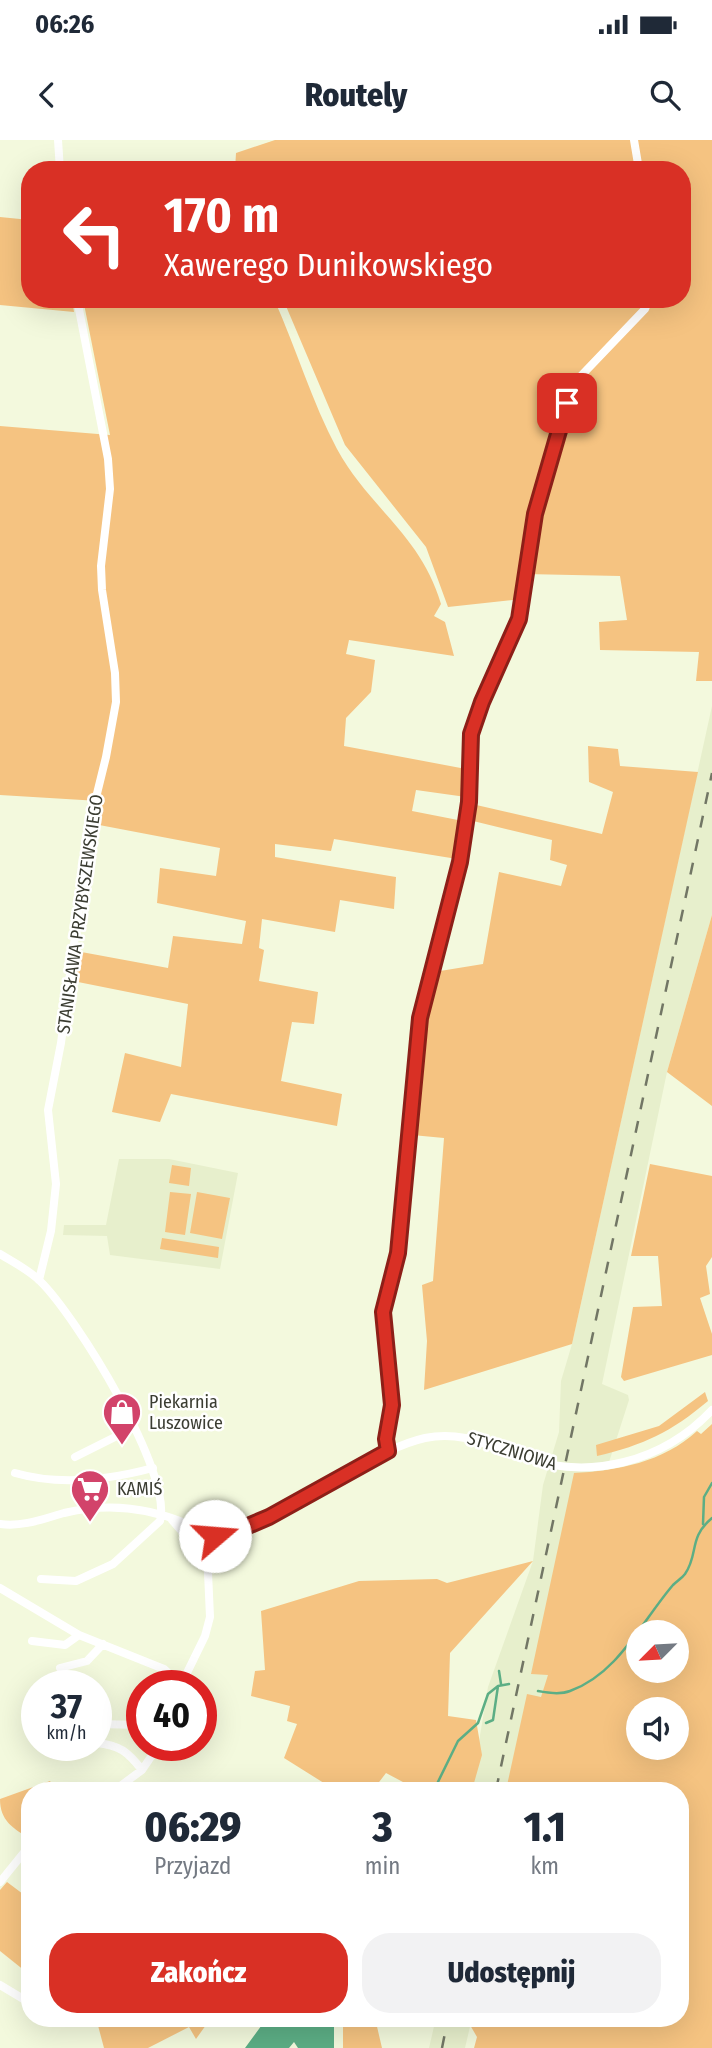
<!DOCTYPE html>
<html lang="pl">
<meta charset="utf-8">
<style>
:root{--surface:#fff;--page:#f2f2f3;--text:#1f2937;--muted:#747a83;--accent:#d93025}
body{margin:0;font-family:"Fira Sans Condensed",sans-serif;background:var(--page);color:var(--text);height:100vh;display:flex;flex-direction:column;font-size:26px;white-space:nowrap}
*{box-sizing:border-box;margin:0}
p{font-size:23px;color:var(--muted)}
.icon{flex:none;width:38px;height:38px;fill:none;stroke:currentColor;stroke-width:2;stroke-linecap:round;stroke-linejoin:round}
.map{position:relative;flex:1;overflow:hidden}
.panel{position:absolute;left:21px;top:1642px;width:668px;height:245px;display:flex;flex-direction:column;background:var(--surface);border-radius:28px;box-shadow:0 7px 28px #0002}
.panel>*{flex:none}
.banner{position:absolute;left:21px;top:21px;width:670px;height:147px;border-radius:28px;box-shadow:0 7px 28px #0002;background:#d93025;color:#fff;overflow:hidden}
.needle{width:46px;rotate:246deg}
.tools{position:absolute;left:626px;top:1480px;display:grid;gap:14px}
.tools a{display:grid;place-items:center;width:63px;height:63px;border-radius:50%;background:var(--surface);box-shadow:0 7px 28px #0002;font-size:35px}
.speed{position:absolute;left:21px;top:1530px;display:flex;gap:14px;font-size:35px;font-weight:700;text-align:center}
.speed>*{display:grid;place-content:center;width:91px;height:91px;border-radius:50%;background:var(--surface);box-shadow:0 7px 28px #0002;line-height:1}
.speed small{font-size:18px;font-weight:400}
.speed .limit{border:10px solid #d22;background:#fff;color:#111}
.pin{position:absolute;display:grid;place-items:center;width:60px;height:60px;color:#fff;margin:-30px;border-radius:14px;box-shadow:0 4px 10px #0006}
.me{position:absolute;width:77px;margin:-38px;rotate:72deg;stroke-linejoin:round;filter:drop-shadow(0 0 5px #0008)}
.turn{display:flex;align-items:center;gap:24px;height:147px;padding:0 28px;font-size:32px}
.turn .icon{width:91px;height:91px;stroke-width:2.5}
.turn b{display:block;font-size:49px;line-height:60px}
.eta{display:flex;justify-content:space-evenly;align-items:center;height:119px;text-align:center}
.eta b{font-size:42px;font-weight:800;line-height:49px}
.primary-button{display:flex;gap:14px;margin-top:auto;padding:14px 28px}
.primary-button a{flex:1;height:80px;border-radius:28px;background:var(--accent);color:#fff;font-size:28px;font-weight:800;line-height:80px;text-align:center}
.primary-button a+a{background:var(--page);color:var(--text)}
.status{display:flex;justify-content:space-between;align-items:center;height:49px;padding:0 35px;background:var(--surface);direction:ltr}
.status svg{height:19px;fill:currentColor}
header{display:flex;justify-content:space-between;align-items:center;height:91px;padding:0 28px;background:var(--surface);font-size:32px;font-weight:800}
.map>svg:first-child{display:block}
.built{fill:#e7efcc}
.green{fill:#f5c381;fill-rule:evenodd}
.water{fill:#5cae85}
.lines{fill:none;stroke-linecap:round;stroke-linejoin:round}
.stream{stroke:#5cae85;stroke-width:2.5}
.minor{stroke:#fff;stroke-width:8}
.rail{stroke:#727665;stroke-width:2.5;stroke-dasharray:12 12;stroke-linecap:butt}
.route-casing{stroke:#8d1f18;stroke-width:18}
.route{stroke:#d93025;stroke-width:12}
.labels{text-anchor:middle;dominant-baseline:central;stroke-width:5;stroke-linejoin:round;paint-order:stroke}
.street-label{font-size:18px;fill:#3b3d32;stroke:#fff}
.poi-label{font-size:18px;fill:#3b3d32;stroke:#fff;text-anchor:start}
</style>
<div class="status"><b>06:26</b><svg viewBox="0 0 49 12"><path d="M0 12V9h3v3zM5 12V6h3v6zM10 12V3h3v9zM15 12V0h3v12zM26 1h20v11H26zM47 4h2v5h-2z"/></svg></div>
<header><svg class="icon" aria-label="back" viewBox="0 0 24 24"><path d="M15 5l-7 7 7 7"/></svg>Routely<svg class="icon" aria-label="search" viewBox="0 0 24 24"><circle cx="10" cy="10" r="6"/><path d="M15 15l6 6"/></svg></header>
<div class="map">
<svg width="712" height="1908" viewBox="0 0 712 1908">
<rect width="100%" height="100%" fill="#f3f9dd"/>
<!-- built -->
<path class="built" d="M712 566V775L667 932 602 1244 628 1255 629 1260 601 1347 524 1650H471L488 1547 533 1421 543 1345 559 1292 561 1241 572 1204Z
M119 1019H169L238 1033 220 1129 110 1115 107 1096 63 1095 64 1085H106Z
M436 1878H472L465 1908H429Z"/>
<!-- green -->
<path class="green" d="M275 0H712V541H696L699 512 600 510 599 482 627 480 620 436 525 434 522 459 448 467 426 407 345 305 283 159H682V30H235L236 13Z
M0 77 30 80V159H72L74 172 0 165Z
M83 159H274C296 208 312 262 337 309 369 368 421 395 441 464L434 476 445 482 454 516 349 500 346 514 375 520 371 552 346 578 344 606 466 629V657L416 650 412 671 463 681 457 719 334 699 331 711 275 704V717L396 737 394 769 340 760 335 792 262 779 259 808 264 810 259 841 318 852 314 884 292 882 281 941 342 954 337 986 171 954 160 982 112 972 125 913 181 927 188 864 73 841 76 811 168 828 173 796 242 804 246 781 157 763 160 728 216 736 220 708 94 684 99 661 0 655V286L110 295Z
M588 606 618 609 620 626 698 632 572 1204 424 1250 427 1201 422 1145 433 1141 444 998 412 995 417 918 434 832 483 824 499 732 561 746 567 725 550 720 552 700 469 680 472 664 602 694 613 652 589 642Z
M712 775V966L667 932Z
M650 1024 712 1036V1117L706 1126 710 1154 700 1158 712 1194V1215L624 1241 621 1237 633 1167 662 1166 658 1116H631Z
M172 1025 191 1028 189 1046 169 1043Z
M170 1052 191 1054 185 1095 165 1092Z
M197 1052 230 1058 222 1099 190 1093Z
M162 1098 219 1107 218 1118 160 1109Z
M705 1252 708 1261C671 1292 644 1305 597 1316L596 1305 659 1286Z
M712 1284V1908H474L477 1897 466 1878H681V1650H506L527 1554 541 1557 548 1535 531 1534 574 1333C616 1331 664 1322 697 1291L701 1294ZM639 1493H677V1531H639ZM639 1570H677V1608H639Z
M533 1421 450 1513 448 1576 476 1580 482 1615 472 1650H418L386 1633 373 1650H335L284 1618 297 1584 287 1581 290 1566 251 1556 255 1531 265 1530 261 1471 359 1441 437 1439 447 1443Z
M50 1641 55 1650H30V1699C13 1688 0 1681 0 1659Z
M7 1742 23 1754 30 1746V1835L0 1811V1750Z
M96 1878H211L196 1899 189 1887 148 1908H104Z
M343 1878H375L382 1908H343Z"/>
<!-- water -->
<path class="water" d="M267 1878H334V1908H298L294 1902 289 1908H245Z"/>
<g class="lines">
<!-- stream -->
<path class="stream" d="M703 1384 704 1357 712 1343
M499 1531 501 1544
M538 1551C548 1553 560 1555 570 1551 618 1534 642 1481 673 1445 677 1441 682 1438 685 1434 699 1414 688 1398 712 1378
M486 1583 493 1580 498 1546
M434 1650 458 1601 478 1583 488 1554 498 1546 509 1544"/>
<!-- minor -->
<path class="minor" d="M58 0 60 30
M634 0 639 30
M0 1114C13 1122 29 1130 40 1141 76 1176 173 1333 160 1381L113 1424 76 1441 41 1439
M39 1140 51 1091 56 1044 48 970 61 903 90 682 106 617 116 562 115 533 102 450 101 426 110 349 108 319 77 159
M388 1311 386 1299 392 1265 383 1172 398 1113 414 915 429 834 459 722 469 662 471 594 482 562 519 479 535 374 567 263 578 239 645 169 649 159
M75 1317 133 1288
M15 1333C60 1346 108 1340 153 1328
M172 1380 186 1396 191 1408 197 1412 207 1410 215 1400 214 1391 204 1383 192 1386 186 1396
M0 1384C23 1387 43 1379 64 1373 109 1362 150 1367 192 1386
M215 1400C258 1383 298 1361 339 1339 367 1323 394 1305 425 1298 462 1290 489 1306 522 1317 590 1341 663 1322 712 1270
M0 1448 79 1495 164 1529 181 1545
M32 1501 65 1505 79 1495
M60 1528 87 1521 103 1504
M181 1545 205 1496 210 1477 207 1410
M96 1584 142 1585
M96 1603C120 1605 128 1612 142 1630
M115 1650 142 1630 159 1605
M0 1742 30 1705
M0 1845 30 1863"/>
<!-- rail -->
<path class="rail" d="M496 1650 712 633
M442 1908 448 1878"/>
</g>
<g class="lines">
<!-- route casing -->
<g class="route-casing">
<path id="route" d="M215 1396V1400L269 1377 388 1311 386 1299 392 1265 383 1172 398 1113 420 878 460 722 469 662 471 594 482 562 519 479 535 374 567 263"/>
</g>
<!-- route -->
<use href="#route" class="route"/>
</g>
<!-- icons -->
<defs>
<g id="shop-pin" transform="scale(2.0125)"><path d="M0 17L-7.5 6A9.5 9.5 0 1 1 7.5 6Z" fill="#d2436a" stroke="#fff"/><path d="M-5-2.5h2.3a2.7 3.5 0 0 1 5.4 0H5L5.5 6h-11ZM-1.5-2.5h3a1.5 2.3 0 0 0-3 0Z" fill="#fff"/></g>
<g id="supermarket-pin" transform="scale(2.0125)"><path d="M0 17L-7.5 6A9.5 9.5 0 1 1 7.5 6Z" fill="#d2436a" stroke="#fff"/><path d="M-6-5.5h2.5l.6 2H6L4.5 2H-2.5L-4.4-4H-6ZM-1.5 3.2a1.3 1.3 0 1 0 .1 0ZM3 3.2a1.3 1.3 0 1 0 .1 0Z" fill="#fff"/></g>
</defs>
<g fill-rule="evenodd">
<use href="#shop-pin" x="122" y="1272"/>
<use href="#supermarket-pin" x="90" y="1349"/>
</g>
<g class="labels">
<!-- street labels -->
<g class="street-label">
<text transform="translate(80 774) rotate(-82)">STANISŁAWA PRZYBYSZEWSKIEGO</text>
<text transform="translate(512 1311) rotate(17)">STYCZNIOWA</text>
</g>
<!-- poi labels -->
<g class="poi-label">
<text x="149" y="1262">Piekarnia<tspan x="149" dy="21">Luszowice</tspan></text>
<text x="117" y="1349">KAMIŚ</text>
</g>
</g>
</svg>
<div class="tools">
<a><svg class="needle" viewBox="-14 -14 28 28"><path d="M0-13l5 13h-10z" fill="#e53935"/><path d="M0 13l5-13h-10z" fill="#747a83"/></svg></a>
<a><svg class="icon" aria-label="sound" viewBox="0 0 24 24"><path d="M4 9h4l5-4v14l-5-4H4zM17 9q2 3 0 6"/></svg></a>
</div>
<div class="speed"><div>37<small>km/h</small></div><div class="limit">40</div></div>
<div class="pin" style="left:567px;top:263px;background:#d93025"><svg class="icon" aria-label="arrive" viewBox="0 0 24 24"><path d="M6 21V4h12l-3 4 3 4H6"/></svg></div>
<svg class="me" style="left:215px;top:1396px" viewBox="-20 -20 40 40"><circle r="19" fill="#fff"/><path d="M0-13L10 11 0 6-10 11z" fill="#d93025"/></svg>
<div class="banner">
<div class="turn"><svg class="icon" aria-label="left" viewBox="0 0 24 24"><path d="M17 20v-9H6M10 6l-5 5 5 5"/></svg><div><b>170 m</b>Xawerego Dunikowskiego</div></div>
</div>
<section class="panel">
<div class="eta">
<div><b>06:29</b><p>Przyjazd</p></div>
<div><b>3</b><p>min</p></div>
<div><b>1.1</b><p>km</p></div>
</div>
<div class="primary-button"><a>Zakończ</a><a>Udostępnij</a></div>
</section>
</div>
